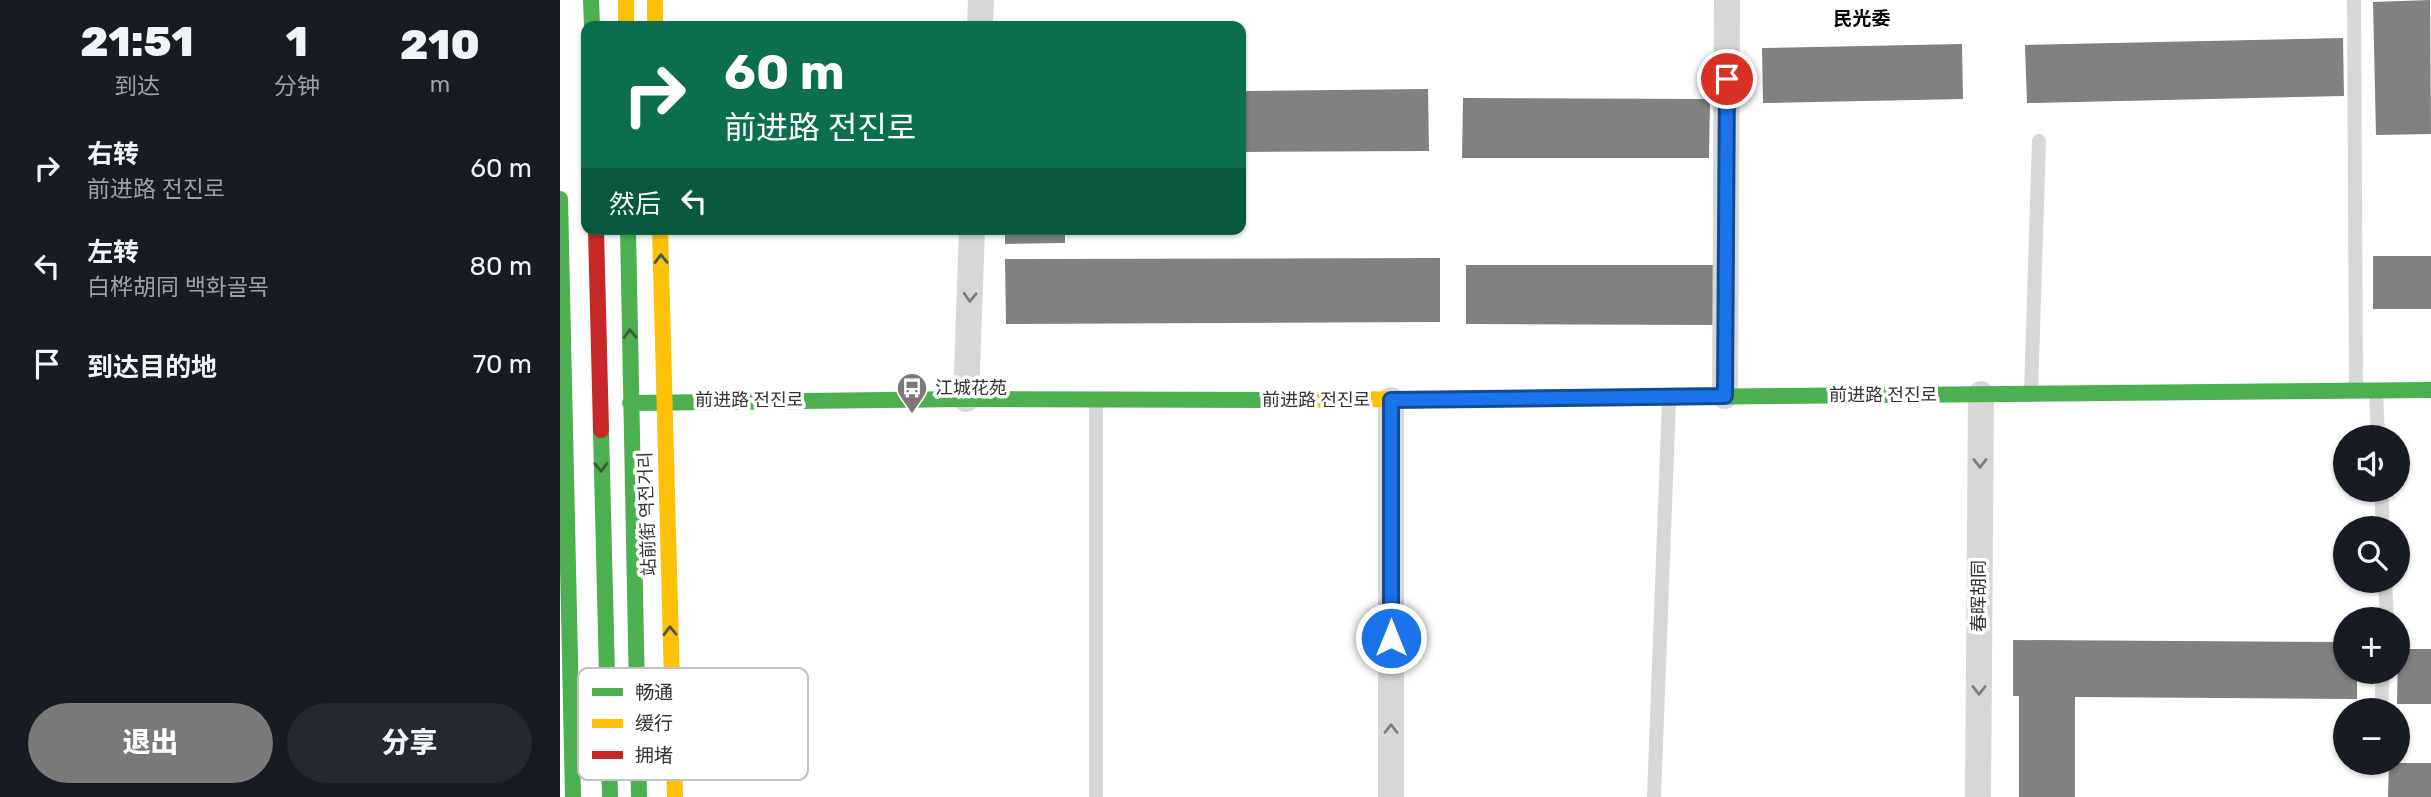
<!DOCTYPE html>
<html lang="zh">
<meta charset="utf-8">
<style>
:root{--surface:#171b24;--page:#242831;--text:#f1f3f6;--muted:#9ea1a6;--accent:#7a7a7a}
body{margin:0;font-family:Rubik,"Noto Sans SC","Noto Sans KR",sans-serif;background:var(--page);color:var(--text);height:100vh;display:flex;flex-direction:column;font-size:26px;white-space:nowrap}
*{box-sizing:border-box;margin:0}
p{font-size:23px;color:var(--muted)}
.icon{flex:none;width:38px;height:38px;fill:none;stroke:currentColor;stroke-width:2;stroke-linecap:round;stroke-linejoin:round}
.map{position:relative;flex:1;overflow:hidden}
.side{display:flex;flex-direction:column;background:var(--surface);width:560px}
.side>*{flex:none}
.guide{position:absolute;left:21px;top:21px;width:665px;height:214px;border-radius:14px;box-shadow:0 2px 5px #0004;background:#0b6e4f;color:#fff;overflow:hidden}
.tools{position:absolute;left:1773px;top:425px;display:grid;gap:14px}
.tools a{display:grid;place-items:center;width:77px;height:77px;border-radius:50%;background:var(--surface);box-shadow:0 2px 5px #0004;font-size:35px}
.pin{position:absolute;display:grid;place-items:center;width:60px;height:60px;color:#fff;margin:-30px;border:4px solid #fff;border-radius:50%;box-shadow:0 2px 7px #0007}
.me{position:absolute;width:77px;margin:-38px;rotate:0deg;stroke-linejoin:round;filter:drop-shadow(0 0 5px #0008)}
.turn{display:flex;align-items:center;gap:24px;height:147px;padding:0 28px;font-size:32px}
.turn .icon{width:91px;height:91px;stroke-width:2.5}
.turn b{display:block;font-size:49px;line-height:60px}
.then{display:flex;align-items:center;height:66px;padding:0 28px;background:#0003;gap:14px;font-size:26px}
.eta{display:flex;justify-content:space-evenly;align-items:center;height:119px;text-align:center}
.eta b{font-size:42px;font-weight:800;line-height:49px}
.action{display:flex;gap:14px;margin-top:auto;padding:14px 28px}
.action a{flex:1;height:80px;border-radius:42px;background:var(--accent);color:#fff;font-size:28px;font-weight:800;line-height:80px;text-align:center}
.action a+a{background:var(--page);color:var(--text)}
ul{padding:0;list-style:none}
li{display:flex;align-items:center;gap:21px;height:98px;padding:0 28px}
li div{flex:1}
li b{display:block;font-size:26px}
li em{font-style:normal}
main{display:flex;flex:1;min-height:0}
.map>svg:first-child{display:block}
.building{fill:#818181}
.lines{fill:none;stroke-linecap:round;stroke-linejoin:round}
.lane{stroke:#d7d7d7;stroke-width:14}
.street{stroke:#d7d7d7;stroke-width:26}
.fast{stroke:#4caf50;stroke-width:16}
.slow{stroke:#ffc107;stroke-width:16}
.jam{stroke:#c62828;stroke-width:16}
.oneway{stroke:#3c5e3d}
.oneway2{stroke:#7d7d7d}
.route-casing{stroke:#114b97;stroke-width:18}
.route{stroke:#1a73e8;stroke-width:12}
.labels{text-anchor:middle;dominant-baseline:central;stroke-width:7;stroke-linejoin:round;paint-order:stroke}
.poi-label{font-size:18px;fill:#333;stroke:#fff;text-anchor:start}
.street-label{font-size:18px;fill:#333;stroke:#fff}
.neighbourhood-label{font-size:19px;font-weight:bold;fill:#000;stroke:#fff}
.key{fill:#fff;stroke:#c2c2c2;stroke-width:2}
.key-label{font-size:19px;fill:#333}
</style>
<main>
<section class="side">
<div class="eta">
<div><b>21:51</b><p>到达</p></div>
<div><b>1</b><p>分钟</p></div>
<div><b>210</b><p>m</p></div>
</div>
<ul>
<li><svg class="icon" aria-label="right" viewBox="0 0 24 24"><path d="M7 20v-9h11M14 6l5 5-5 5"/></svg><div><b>右转</b><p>前进路 전진로</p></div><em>60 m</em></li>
<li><svg class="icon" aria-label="left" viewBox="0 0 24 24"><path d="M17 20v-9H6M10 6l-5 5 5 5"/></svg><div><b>左转</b><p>白桦胡同 백화골목</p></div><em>80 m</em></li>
<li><svg class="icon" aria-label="arrive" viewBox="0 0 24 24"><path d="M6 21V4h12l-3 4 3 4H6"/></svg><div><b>到达目的地</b></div><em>70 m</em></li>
</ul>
<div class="action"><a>退出</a><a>分享</a></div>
</section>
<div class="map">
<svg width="1871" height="797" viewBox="0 0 1871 797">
<rect width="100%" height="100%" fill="#fff"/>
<!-- building -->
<path class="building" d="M1870 0 1871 134 1816 135 1813 2Z
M1783 38 1784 96 1467 103 1465 45Z
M1402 44 1403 99 1203 103 1202 48Z
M868 89 869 151 681 152V91Z
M903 98 1150 99 1149 158H902Z
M445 229H505V243L445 244Z
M1813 256H1871V309H1813Z
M880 258V322L446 324 445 259Z
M906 265H1153V325L906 324Z
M1453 640 1785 642V672H1797V699L1515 697V797H1459V696H1453Z
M1838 649H1871V704H1837Z
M1829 763H1871V797H1828Z"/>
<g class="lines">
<!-- lane -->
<path class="lane" d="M1794 0 1796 388
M1816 392 1818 438
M1471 393 1479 141
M536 401V797
M1821 490 1823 528
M1825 581 1827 620
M1821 710 1823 672
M1094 797 1109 400"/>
<!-- street -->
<path class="street" d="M420 26 421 0
M1165 396 1167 0
M406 399 412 229
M831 797V400
M1418 797 1421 394"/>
<!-- fast -->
<path class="fast" d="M31 0 32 26
M0 199 13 797
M68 229 79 797
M1120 397 1871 390
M70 403 406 399 713 400
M41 430 50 797"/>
<!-- slow -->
<path class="slow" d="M66 0V26
M95 0V26
M100 229 115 797
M713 400 1120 397"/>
<!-- jam -->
<path class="jam" d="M36 229 41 430"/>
</g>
<!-- one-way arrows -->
<defs><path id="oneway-chevron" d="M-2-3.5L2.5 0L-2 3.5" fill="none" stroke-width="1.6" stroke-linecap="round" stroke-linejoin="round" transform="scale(1.75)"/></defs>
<g class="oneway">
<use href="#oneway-chevron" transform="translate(101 259) rotate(-91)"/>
<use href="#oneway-chevron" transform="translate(70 334) rotate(-91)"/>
<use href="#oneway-chevron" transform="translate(41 467) rotate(89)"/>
<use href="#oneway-chevron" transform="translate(110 631) rotate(-92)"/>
</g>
<g class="oneway2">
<use href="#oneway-chevron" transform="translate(410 297) rotate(92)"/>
<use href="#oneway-chevron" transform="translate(1420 463) rotate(90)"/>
<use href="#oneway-chevron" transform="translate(1419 690) rotate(90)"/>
<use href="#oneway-chevron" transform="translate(831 729) rotate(-90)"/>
</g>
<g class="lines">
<!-- route casing -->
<g class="route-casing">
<path id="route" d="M831 638V400L1165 396 1167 79"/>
</g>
<!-- route -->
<use href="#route" class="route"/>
</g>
<!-- icons -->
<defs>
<g id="bus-pin" transform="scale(1.575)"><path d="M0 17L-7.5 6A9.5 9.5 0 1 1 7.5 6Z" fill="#7a7a7a" stroke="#fff"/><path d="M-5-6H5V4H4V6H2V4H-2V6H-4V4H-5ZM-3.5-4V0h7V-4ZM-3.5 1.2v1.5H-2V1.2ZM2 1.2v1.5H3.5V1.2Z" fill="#fff"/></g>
</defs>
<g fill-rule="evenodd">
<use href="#bus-pin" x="352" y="388"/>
</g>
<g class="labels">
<!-- poi labels -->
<g class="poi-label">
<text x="375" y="388">江城花苑</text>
</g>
<!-- street labels -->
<g class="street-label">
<text x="1323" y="395">前进路 전진로</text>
<text x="189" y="400">前进路 전진로</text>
<text x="756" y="400">前进路 전진로</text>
<text transform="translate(87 514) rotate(-92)">站前街 역전거리</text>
<text transform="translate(1419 596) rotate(-90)">春晖胡同</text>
</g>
<!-- neighbourhood labels -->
<g class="neighbourhood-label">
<text x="1302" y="18">民光委</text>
</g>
</g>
<!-- legend -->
<rect x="18" y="668" width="230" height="112" rx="10" class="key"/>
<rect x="32" y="688" width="31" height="8" fill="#4caf50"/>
<rect x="32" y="719" width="31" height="9" fill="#ffc107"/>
<rect x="32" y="751" width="31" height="8" fill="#c62828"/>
<g class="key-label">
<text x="75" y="699">畅通</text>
<text x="75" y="730">缓行</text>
<text x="75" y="762">拥堵</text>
</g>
</svg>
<div class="tools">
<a><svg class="icon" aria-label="sound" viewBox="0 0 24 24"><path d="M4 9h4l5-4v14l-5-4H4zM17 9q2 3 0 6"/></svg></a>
<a><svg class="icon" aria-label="search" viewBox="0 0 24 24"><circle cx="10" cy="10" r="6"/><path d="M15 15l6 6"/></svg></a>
<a>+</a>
<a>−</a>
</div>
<div class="pin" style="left:1167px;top:79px;background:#d93025"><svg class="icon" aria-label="arrive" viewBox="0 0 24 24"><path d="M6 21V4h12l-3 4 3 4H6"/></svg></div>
<svg class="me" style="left:831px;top:638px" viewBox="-20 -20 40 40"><circle r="17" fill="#1a73e8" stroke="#fff" stroke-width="3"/><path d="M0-11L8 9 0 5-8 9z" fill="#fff"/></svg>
<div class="guide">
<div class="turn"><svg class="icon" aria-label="right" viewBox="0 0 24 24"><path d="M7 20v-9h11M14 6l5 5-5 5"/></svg><div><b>60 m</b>前进路 전진로</div></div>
<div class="then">然后<svg class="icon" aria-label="left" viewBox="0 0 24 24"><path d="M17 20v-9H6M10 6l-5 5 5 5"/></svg></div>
</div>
</div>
</main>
